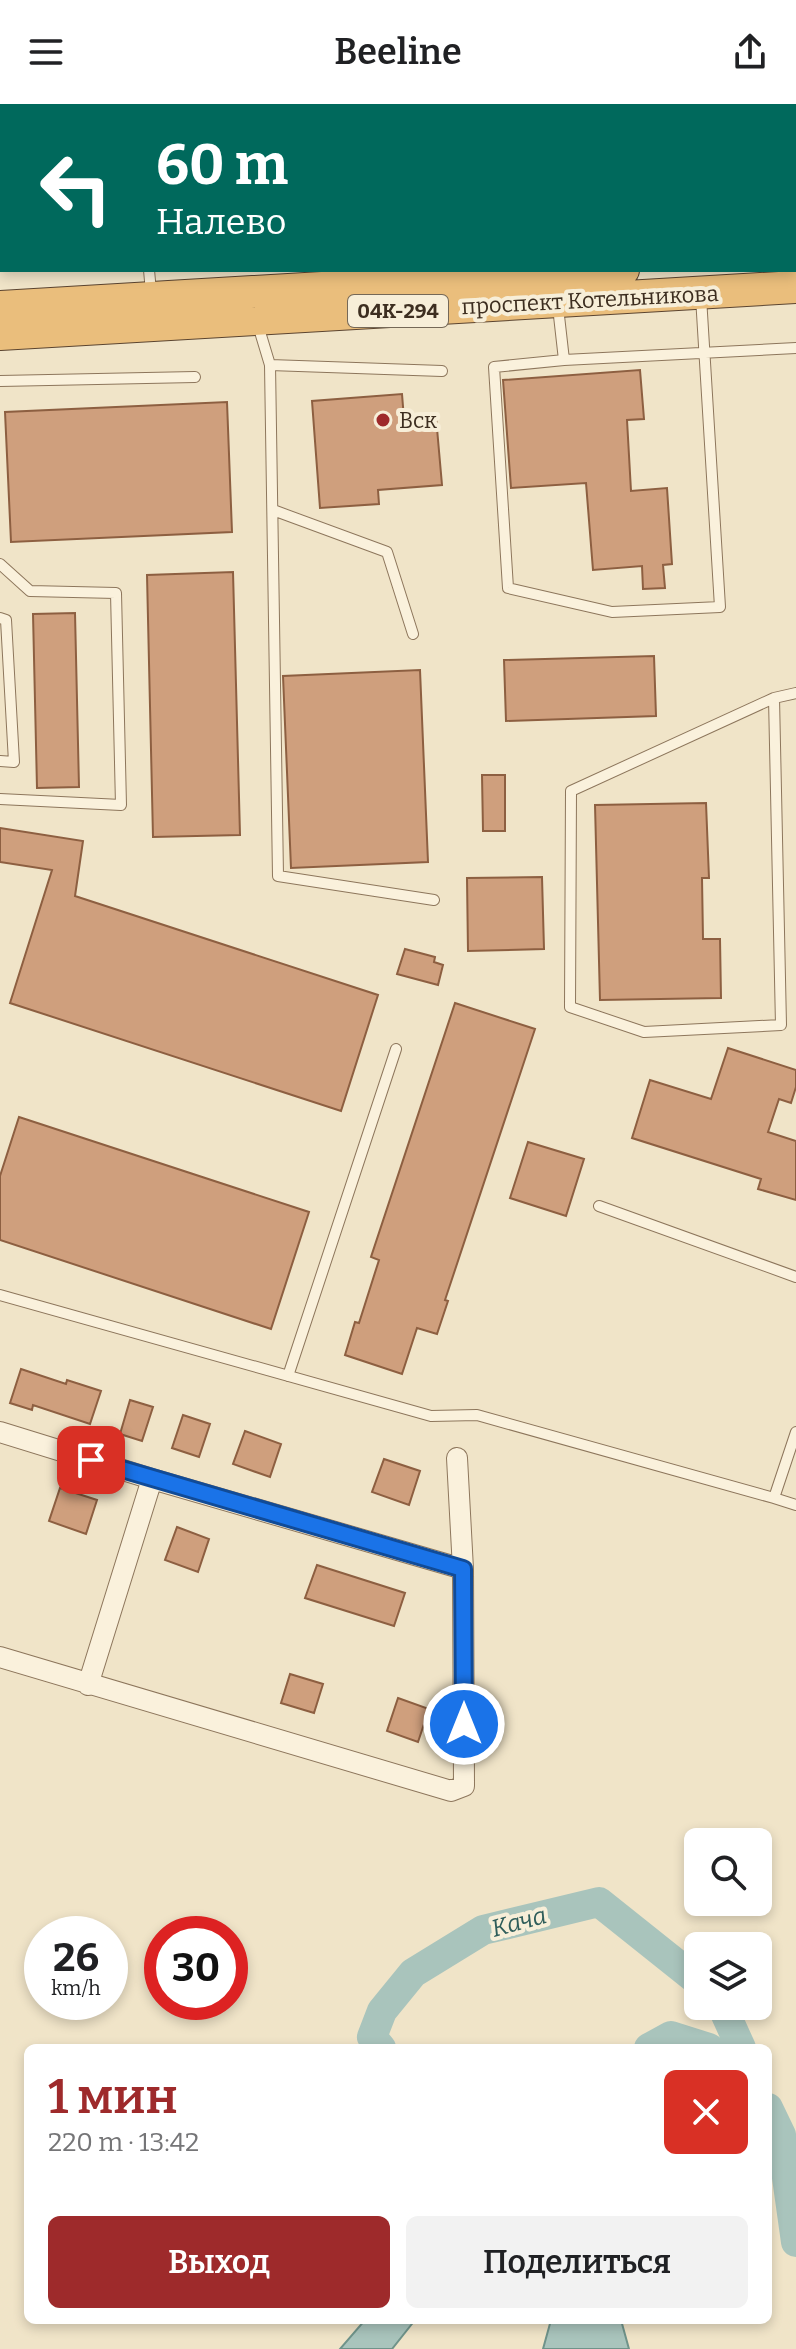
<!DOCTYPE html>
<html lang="ru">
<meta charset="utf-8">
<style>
:root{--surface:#fff;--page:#f2f2f2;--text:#202124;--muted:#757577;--accent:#9e2a2b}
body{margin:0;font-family:Bitter,serif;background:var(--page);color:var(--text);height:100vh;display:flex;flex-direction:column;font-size:30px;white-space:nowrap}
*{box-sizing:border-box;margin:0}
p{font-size:26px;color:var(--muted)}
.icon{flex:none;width:44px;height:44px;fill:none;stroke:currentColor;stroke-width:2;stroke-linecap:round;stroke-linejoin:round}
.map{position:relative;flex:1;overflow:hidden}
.drawer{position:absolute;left:24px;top:1940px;width:748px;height:280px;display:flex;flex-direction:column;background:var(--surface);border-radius:12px;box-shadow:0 4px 12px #0003}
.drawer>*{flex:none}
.banner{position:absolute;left:0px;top:0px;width:796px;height:168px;box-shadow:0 4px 12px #0003;background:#00695c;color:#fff;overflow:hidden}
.fabs{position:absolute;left:684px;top:1724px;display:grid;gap:16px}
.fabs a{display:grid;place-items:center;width:88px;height:88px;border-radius:12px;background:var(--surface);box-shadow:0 4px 12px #0003;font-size:40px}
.speed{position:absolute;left:24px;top:1812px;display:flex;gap:16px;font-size:40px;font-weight:700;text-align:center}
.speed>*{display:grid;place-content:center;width:104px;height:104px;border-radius:50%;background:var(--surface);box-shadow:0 4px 12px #0003;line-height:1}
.speed small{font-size:20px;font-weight:400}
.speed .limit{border:12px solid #d22;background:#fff;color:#111}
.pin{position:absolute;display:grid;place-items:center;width:68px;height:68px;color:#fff;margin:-34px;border-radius:16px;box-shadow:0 4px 12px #0006}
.me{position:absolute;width:88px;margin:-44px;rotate:0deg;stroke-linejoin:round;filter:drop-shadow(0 0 6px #0008)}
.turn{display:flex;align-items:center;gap:28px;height:168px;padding:0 24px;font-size:36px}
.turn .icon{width:104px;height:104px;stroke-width:2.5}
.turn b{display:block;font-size:56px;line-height:68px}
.round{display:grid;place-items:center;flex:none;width:84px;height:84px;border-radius:12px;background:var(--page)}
.headline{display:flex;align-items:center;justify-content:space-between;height:136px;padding:0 24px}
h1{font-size:48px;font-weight:600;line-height:60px;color:var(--accent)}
.action{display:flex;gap:16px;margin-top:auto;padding:16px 24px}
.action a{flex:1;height:92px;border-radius:12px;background:var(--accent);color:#fff;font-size:32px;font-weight:600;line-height:92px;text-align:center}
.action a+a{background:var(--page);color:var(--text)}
header{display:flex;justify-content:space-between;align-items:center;height:104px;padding:0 24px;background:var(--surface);font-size:36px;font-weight:600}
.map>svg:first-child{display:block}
.water{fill:#a9c4bc;stroke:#6f938a;stroke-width:2}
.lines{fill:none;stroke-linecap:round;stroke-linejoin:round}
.river{stroke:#a9c4bc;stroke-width:30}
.building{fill:#cf9f7d;stroke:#8d5f41;stroke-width:2}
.service-casing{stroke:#8d765c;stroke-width:12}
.minor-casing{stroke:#8d765c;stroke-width:22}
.trunk-casing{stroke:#5b4430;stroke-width:34}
.service{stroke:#faf1dc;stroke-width:10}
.minor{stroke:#faf1dc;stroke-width:20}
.trunk{stroke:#eabe7c;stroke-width:32}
.route-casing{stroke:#114b97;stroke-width:20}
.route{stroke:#1a73e8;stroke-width:14}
.poi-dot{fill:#9e2a2b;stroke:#f7eed8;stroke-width:3}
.labels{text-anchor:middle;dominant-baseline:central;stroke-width:8;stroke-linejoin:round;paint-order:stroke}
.shield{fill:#f7eed8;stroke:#756857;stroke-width:2}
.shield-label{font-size:20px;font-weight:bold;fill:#3d2e20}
.street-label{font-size:22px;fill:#3d2e20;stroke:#f7eed8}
.poi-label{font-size:22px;fill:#3d2e20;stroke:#f7eed8;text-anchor:start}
.water-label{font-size:24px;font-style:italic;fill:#2f5d5a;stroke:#f7eed8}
</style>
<header><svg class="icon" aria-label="menu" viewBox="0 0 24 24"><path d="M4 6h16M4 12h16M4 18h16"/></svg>Beeline<svg class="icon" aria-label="share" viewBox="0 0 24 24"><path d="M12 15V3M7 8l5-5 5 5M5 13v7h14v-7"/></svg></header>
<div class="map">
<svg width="796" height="2245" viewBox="0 0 796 2245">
<rect width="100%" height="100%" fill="#f0e4c8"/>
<!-- water -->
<path class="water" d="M365 2216H415L392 2245H340Z
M551 2216H621L629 2245H543Z"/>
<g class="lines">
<!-- river -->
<path class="river" d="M722 1902 741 1944
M381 1944 372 1933 382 1907 413 1869 483 1826 599 1798 698 1877
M649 1944 671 1932 709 1944
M768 2004 781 2031 796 2138"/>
</g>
<!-- building -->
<path class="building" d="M640 266 644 315 627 316 631 387 667 384 672 460 663 461 665 484 643 485 642 462 593 466 586 379 511 384 503 276Z
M402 290 404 315 436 313 442 381 378 386 379 400 320 404 312 297Z
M227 298 232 428 11 438 5 308Z
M233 468 240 731 153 733 147 471Z
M75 509 79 683 37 684 33 510Z
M654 552 656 612 506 617 504 556Z
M420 566 428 758 291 764 283 572Z
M482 671H505V727H483Z
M706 699 709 774H702L703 835H720L721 894 600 896 595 701Z
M0 724 83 737 75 792 378 891 341 1007 10 899 52 766 0 758Z
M542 773 544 845 468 847 467 774Z
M405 845 435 853 434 858 443 861 438 881 397 870Z
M455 899 535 925 445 1196 448 1197 437 1230 417 1224 402 1270 345 1251 355 1218 359 1219 379 1156 371 1153Z
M728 944 796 966V983L791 999 779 995 768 1028 796 1037V1096L758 1085 761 1075 632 1034 650 976 711 995Z
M19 1013 309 1108 271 1225 0 1136V1072Z
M528 1038 584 1055 566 1112 510 1094Z
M21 1265 66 1280 67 1276 101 1287 90 1320 33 1301 32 1306 10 1299Z
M130 1296 153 1303 142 1337 120 1330Z
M183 1311 210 1320 199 1353 172 1344Z
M245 1327 281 1340 270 1373 233 1360Z
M384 1355 420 1367 409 1401 372 1388Z
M60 1384 97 1396 86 1430 49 1417Z
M177 1423 209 1435 198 1468 165 1456Z
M317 1461 405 1489 394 1522 305 1494Z
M290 1570 323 1580 314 1609 281 1599Z
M398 1594 429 1605 418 1638 387 1627Z"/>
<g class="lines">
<!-- service casing -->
<g class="service-casing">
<path id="service" d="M319 0V2
M528 0V2
M769 0V2
M23 2 24 0
M332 2 352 0
M0 49 2 47
M794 69H796
M149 166 151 188
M558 203 564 256 796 244
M257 218 270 261 442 267
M564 256 494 263 508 484 612 508 720 503 701 193
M270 261 278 772 434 796
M0 277 195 273
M273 406 387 448 413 530
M0 460 30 487 116 489 121 701 0 695
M0 514 6 516 14 658 0 657
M774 594 781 921 644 928 570 903 571 687 774 594 796 589
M599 1102 796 1173
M0 1191 431 1312 477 1311 774 1394 796 1328
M288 1272 396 945
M774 1394 796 1401"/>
</g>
<!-- minor casing -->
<g class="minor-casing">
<path id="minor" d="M0 1328 152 1375 463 1465
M0 1553 451 1687 464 1682 463 1465 457 1354
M88 1581 152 1375"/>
</g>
<!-- trunk casing -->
<g class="trunk-casing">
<path id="trunk" d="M794 156H796
M0 203 623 166
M0 230 796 183"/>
</g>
<!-- service -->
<use href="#service" class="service"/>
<!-- minor -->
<use href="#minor" class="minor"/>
<!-- trunk -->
<use href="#trunk" class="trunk"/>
</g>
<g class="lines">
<!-- route casing -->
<g class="route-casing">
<path id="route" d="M91 1356 463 1465 464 1620"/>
</g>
<!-- route -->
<use href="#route" class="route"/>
</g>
<!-- markers -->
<circle class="poi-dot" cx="383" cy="316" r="8"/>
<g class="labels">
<!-- shield labels -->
<rect class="shield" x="348" y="191" width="100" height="32" rx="6"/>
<g class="shield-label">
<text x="398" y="207">04К-294</text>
</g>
<!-- street labels -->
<g class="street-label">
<text transform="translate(590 196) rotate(-3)">проспект Котельникова</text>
</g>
<!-- poi labels -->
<g class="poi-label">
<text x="399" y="316">Вск</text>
</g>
<!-- water labels -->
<g class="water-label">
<text transform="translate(519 1818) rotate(-15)">Кача</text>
</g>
</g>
</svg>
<div class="fabs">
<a><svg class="icon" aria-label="search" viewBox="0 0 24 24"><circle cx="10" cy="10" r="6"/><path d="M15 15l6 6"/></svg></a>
<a><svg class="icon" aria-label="layers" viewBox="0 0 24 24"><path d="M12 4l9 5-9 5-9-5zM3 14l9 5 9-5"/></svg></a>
</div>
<div class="speed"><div>26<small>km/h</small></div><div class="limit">30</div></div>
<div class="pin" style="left:91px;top:1356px;background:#d93025"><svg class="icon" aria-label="arrive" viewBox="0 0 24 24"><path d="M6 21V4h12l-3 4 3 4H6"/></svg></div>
<svg class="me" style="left:464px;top:1620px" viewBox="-20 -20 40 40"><circle r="17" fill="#1a73e8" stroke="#fff" stroke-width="3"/><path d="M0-11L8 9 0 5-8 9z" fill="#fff"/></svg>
<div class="banner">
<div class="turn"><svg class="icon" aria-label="left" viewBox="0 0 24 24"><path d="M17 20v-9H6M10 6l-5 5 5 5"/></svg><div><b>60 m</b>Налево</div></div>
</div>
<section class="drawer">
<div class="headline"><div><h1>1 мин</h1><p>220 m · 13:42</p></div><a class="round" style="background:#d93025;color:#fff"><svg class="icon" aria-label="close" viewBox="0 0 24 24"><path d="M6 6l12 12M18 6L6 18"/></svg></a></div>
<div class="action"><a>Выход</a><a>Поделиться</a></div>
</section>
</div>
